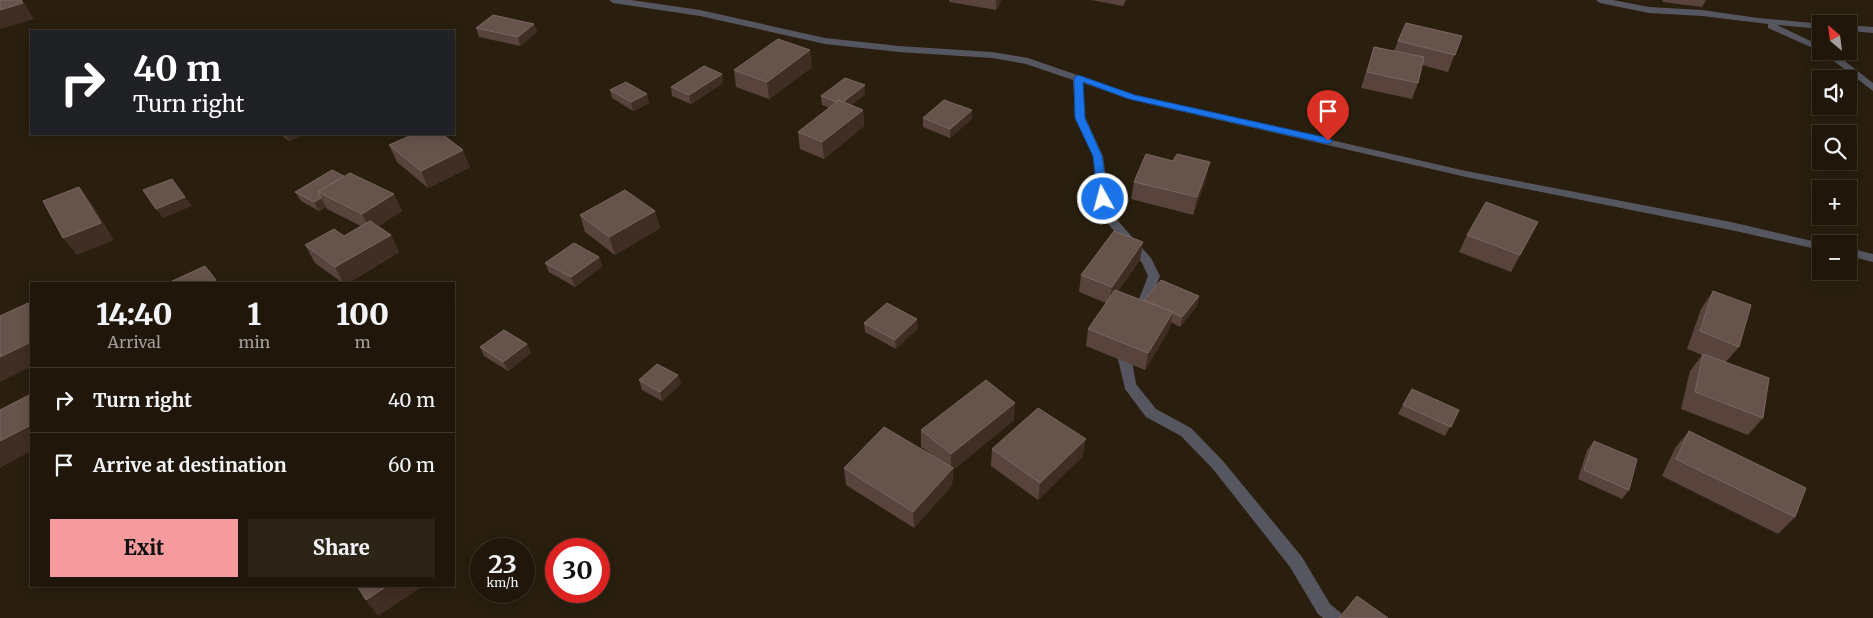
<!DOCTYPE html>
<meta charset="utf-8">
<style>
:root{--surface:#20170a;--page:#2d2418;--text:#f1f3f6;--muted:#a29f9c;--line:#3d362b;--accent:#f59b9e}
body{margin:0;font-family:Merriweather,serif;background:var(--page);color:var(--text);height:100vh;display:flex;flex-direction:column;font-size:19px;white-space:nowrap}
*{box-sizing:border-box;margin:0}
p{font-size:16px;color:var(--muted)}
.icon{flex:none;width:28px;height:28px;fill:none;stroke:currentColor;stroke-width:2;stroke-linecap:round;stroke-linejoin:round}
.map{position:relative;flex:1;overflow:hidden}
.panel{position:absolute;left:30px;top:282px;width:425px;height:305px;display:flex;flex-direction:column;background:var(--surface);border-radius:0px;box-shadow:0 2px 12px #0003,0 0 0 1px var(--line)}
.panel>*{flex:none}
.banner{position:absolute;left:30px;top:30px;width:425px;height:105px;border-radius:0px;box-shadow:0 2px 12px #0003,0 0 0 1px var(--line);background:#202124;color:#fff;overflow:hidden}
.needle{width:32px;rotate:332deg}
.controls{position:absolute;left:1812px;top:15px;display:grid;gap:10px}
.controls a{display:grid;place-items:center;width:45px;height:45px;border-radius:0px;background:var(--surface);box-shadow:0 2px 12px #0003,0 0 0 1px var(--line);font-size:25px}
.speed{position:absolute;left:470px;top:538px;display:flex;gap:10px;font-size:25px;font-weight:700;text-align:center}
.speed>*{display:grid;place-content:center;width:65px;height:65px;border-radius:50%;background:var(--surface);box-shadow:0 2px 12px #0003,0 0 0 1px var(--line);line-height:1}
.speed small{font-size:12px;font-weight:400}
.speed .limit{border:8px solid #d22;background:#fff;color:#111}
.pin{position:absolute;display:grid;place-items:center;width:42px;height:42px;color:#fff;margin:-51px -21px;border-radius:50% 50% 50% 0;rotate:-45deg;box-shadow:0 0 5px #0007}
.pin .icon{rotate:45deg}
.me{position:absolute;width:55px;margin:-28px;rotate:353deg;stroke-linejoin:round;filter:drop-shadow(0 0 4px #0008)}
.turn{display:flex;align-items:center;gap:18px;height:105px;padding:0 20px;font-size:22px}
.turn .icon{width:65px;height:65px;stroke-width:2.5}
.turn b{display:block;font-size:35px;line-height:42px}
.eta{display:flex;justify-content:space-evenly;align-items:center;height:85px;text-align:center}
.eta b{font-size:30px;font-weight:800;line-height:35px}
.action{display:flex;gap:10px;margin-top:auto;padding:10px 20px}
.action a{flex:1;height:58px;border-radius:0px;background:var(--accent);color:#111;font-size:20px;font-weight:800;line-height:58px;text-align:center}
.action a+a{background:var(--page);color:var(--text)}
ul{padding:0;list-style:none}
li{display:flex;align-items:center;gap:15px;height:65px;padding:0 20px;border-top:1px solid var(--line)}
li div{flex:1}
li b{display:block;font-size:19px}
li em{font-style:normal}
.map>svg:first-child{display:block}
.lines{fill:none;stroke-linecap:round;stroke-linejoin:round}
.minor{fill:#55565f;fill-rule:evenodd}
.wall{fill:#58433d}
.shaded-wall{fill:#402e24}
.building{fill:#66534c;stroke:#796760}
.route{fill:#1a73e8;stroke:#114b97}
</style>
<div class="map">
<svg width="1873" height="618" viewBox="0 0 1873 618">
<rect width="100%" height="100%" fill="#2a1f0e"/>
<g class="lines">
<!-- minor -->
<path class="minor" d="M609 0H631L700 10 825 38 899 46 992 52 1028 58 1135 95 1466 171 1731 222 1825 244H1821V250L1731 230 1466 177 1132 100 1083 83 1085 117 1103 156 1109 199 1118 221 1151 258 1160 276 1144 317 1142 320H1134L1132 317 1148 276 1142 263 1109 225 1097 199 1093 156 1075 117 1073 80 1026 64 992 58 899 52 825 44 700 16 613 3Z
M1596 0H1613L1649 7 1702 10 1758 18 1823 24H1821V29L1777 25 1821 46V51H1832L1873 83V91L1822 52 1768 28V24L1702 16 1649 13 1600 3Z
M1849 25 1873 27V33L1849 31Z
M1849 248 1873 254V262L1849 256Z
M1127 343 1132 345 1133 348 1131 355 1136 384 1156 409 1191 428 1223 461 1302 557 1330 604 1341 613 1343 618H1323L1318 614 1290 567 1213 469 1181 436 1146 417 1125 389 1117 355 1122 345Z"/>
</g>
<!-- wall -->
<path class="wall" d="M949 0H1002L996 10 949 2Z
M1091 0H1126L1123 6Z
M1662 0H1706L1702 7 1663 2Z
M534 24 537 32 520 46 479 37 476 28Z
M1462 36 1448 72 1422 65 1418 83 1412 99 1361 88 1374 47 1394 51 1398 41Z
M812 67 769 99 736 87 734 70Z
M722 74 723 83 691 104 672 96 671 87Z
M610 90 649 103 633 111 612 98Z
M865 94 851 105 863 110 864 126 824 159 800 149 798 132 830 108 822 105 821 96Z
M923 118 972 119 950 138 923 127Z
M280 134H304L289 141Z
M389 145 470 167 428 188 397 162Z
M332 170 402 211 378 226 391 235 399 252 347 284H344L315 263 305 245 344 236 361 226 327 209 326 207 319 211 301 201 295 192Z
M1206 179 1193 215 1131 199 1134 182Z
M655 211 660 228 615 255 585 232 580 215Z
M1538 222 1511 272 1459 252 1467 235Z
M1143 242 1140 260 1118 291 1144 301V300L1199 296 1197 306 1180 327 1171 322 1169 330 1145 370 1086 346 1088 329 1106 303 1079 292 1081 275Z
M599 257 602 266 575 287 549 272 545 263Z
M1713 291 1739 347 1726 362 1763 418 1748 435 1681 409 1690 371 1702 355 1687 349 1701 309Z
M864 323 918 328 896 349 865 332Z
M527 344 531 353 508 371 484 356 480 347Z
M678 375 681 384 662 401 642 390 639 380Z
M1403 405 1459 410 1445 436 1398 414Z
M1014 420 953 470 952 485 914 528 846 485 844 468 932 455 921 447V430Z
M1689 431 1795 517 1778 534 1662 476 1675 448Z
M1594 441 1629 490 1622 499 1578 479 1587 450Z
M992 449 1083 456 1038 500 991 466Z"/>
<!-- shaded-wall -->
<path class="shaded-wall" d="M21 0H22L34 19 0 29V10Z
M996 0H1002L996 10Z
M534 24 537 32 520 46 518 37Z
M810 50 812 67 769 99 767 82Z
M722 74 723 83 691 104 689 95Z
M865 85V94L841 112V103Z
M647 94 649 103 633 111 631 102Z
M863 110 864 126 824 159 822 142Z
M972 110V119L950 138V129Z
M285 134H304L289 141Z
M463 150 470 167 428 188 421 171Z
M1210 162 1206 179 1193 215 1197 197Z
M79 187 92 204 114 240 77 255 63 238Z
M394 194 402 211 371 231 362 214Z
M185 197 192 206 163 218 156 209Z
M321 198 326 207 319 211 314 202Z
M655 211 660 228 615 255 609 237Z
M391 235 399 252 347 284H344L335 267Z
M1143 242 1140 260 1109 304 1112 287Z
M599 257 602 266 575 287 571 277Z
M216 280 219 284H208Z
M1199 296 1197 306 1180 327 1182 317Z
M1173 312 1169 330 1145 370 1148 353Z
M917 319 918 328 896 349 895 340Z
M31 342V367L0 382V357Z
M527 344 531 353 508 371 503 362Z
M678 375 681 384 662 401 660 392Z
M1015 403 1014 420 953 470 952 485 914 528 913 512 951 470V454Z
M31 425V451L0 468V441Z
M1086 439 1083 456 1038 500 1040 483Z
M387 586H423L378 616 366 600Z"/>
<!-- building -->
<path class="building" d="M0 0H21L23 3 0 10Z
M493 15 534 24 518 37 476 28Z
M1406 23 1462 36 1455 55 1398 41Z
M778 39 810 50 767 82 734 70Z
M1374 47 1424 57 1418 83 1367 72Z
M704 66 722 74 689 95 671 87Z
M845 78 865 85 843 102 839 100 837 102 821 96Z
M626 82 647 94 631 102 610 90Z
M839 100 863 110 822 142 798 132Z
M944 100 972 110 950 129 923 118Z
M414 134H442L463 150 421 171 389 145Z
M1146 154 1173 161 1177 154 1210 162 1197 197 1134 182Z
M332 170 344 176 318 192 321 198 314 202 295 192Z
M350 173 394 194 362 214 318 192Z
M172 179 185 197 156 209 143 190Z
M79 187 101 223 63 238 43 201Z
M625 190 655 211 609 237 580 215Z
M1486 202 1538 222 1520 255 1467 235Z
M370 221 391 235 335 267 305 245 334 229 344 236Z
M1114 231 1143 242 1112 287 1081 275Z
M574 243 599 257 571 277 545 263Z
M205 266 216 280 208 284H171L170 282Z
M1161 280 1199 296 1182 317 1173 313V312L1144 300Z
M1115 290 1173 312 1148 353 1088 329Z
M1713 291 1751 305 1739 347 1700 331Z
M28 303 31 308V342L0 357V316Z
M887 303 917 319 895 340 864 323Z
M504 330 527 344 503 362 480 347Z
M1703 354 1769 378 1763 418 1695 392Z
M657 364 678 375 660 392 639 380Z
M986 380 1015 403 951 454 921 430Z
M1412 389 1459 410 1451 427 1403 405Z
M31 394V425L0 441V410Z
M1038 408 1086 439 1040 483 992 449Z
M884 427 953 468 913 512 844 468Z
M1689 431 1806 488 1795 517 1676 459Z
M1594 441 1637 459 1629 490 1584 470Z
M357 586H387L366 600Z
M1357 596 1388 618H1339Z"/>
<!-- route -->
<path class="route" d="M1078 75 1135 95 1328 138 1333 141 1328 144 1129 99 1083 82 1085 118 1102 156 1108 199 1103 202 1098 199 1093 156 1075 118 1074 78Z"/>
</svg>
<div class="controls">
<a><svg class="needle" viewBox="-14 -14 28 28"><path d="M0-13l5 13h-10z" fill="#e53935"/><path d="M0 13l5-13h-10z" fill="#a29f9c"/></svg></a>
<a><svg class="icon" aria-label="sound" viewBox="0 0 24 24"><path d="M4 9h4l5-4v14l-5-4H4zM17 9q2 3 0 6"/></svg></a>
<a><svg class="icon" aria-label="search" viewBox="0 0 24 24"><circle cx="10" cy="10" r="6"/><path d="M15 15l6 6"/></svg></a>
<a>+</a>
<a>−</a>
</div>
<div class="speed"><div>23<small>km/h</small></div><div class="limit">30</div></div>
<div class="pin" style="left:1328px;top:141px;background:#d93025"><svg class="icon" aria-label="arrive" viewBox="0 0 24 24"><path d="M6 21V4h12l-3 4 3 4H6"/></svg></div>
<svg class="me" style="left:1103px;top:199px" viewBox="-20 -20 40 40"><circle r="17" fill="#1a73e8" stroke="#fff" stroke-width="3"/><path d="M0-11L8 9 0 5-8 9z" fill="#fff"/></svg>
<div class="banner">
<div class="turn"><svg class="icon" aria-label="right" viewBox="0 0 24 24"><path d="M7 20v-9h11M14 6l5 5-5 5"/></svg><div><b>40 m</b>Turn right</div></div>
</div>
<section class="panel">
<div class="eta">
<div><b>14:40</b><p>Arrival</p></div>
<div><b>1</b><p>min</p></div>
<div><b>100</b><p>m</p></div>
</div>
<ul>
<li><svg class="icon" aria-label="right" viewBox="0 0 24 24"><path d="M7 20v-9h11M14 6l5 5-5 5"/></svg><div><b>Turn right</b></div><em>40 m</em></li>
<li><svg class="icon" aria-label="arrive" viewBox="0 0 24 24"><path d="M6 21V4h12l-3 4 3 4H6"/></svg><div><b>Arrive at destination</b></div><em>60 m</em></li>
</ul>
<div class="action"><a>Exit</a><a>Share</a></div>
</section>
</div>
